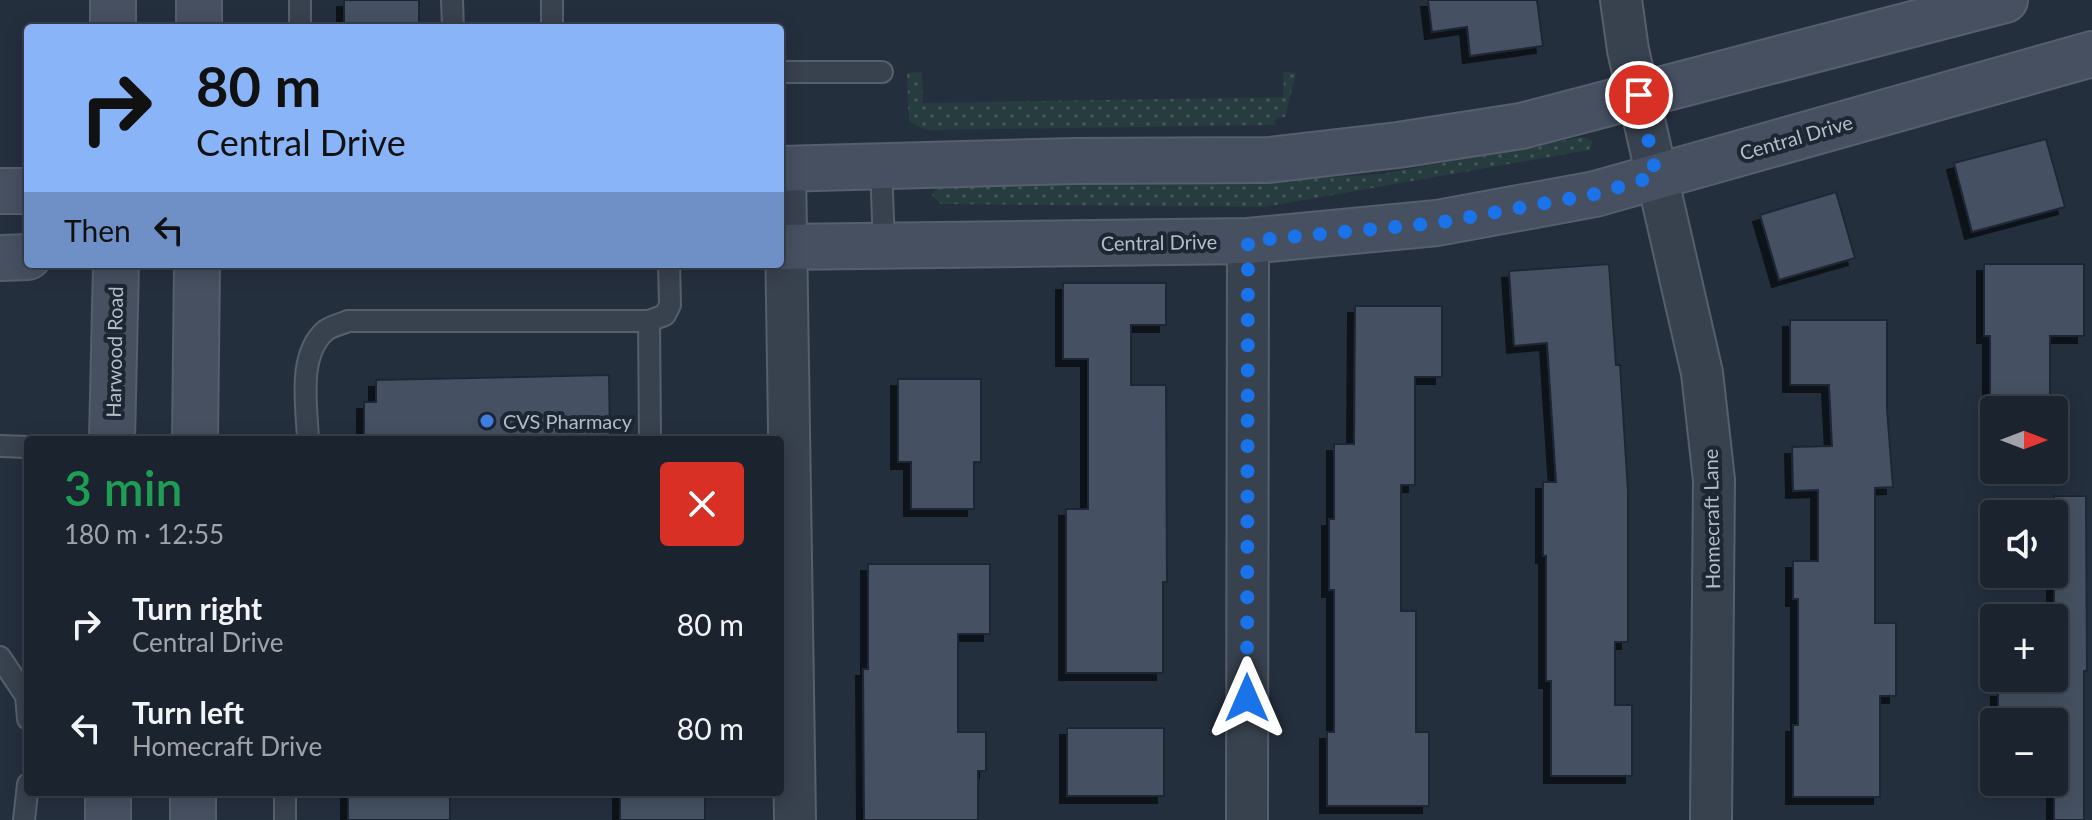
<!DOCTYPE html>
<meta charset="utf-8">
<style>
:root{--surface:#1b232e;--page:#282f3a;--text:#f1f3f6;--muted:#a0a4aa;--line:#39404a}
body{margin:0;font-family:Lato,sans-serif;background:var(--page);color:var(--text);height:100vh;display:flex;flex-direction:column;font-size:30px;white-space:nowrap}
*{box-sizing:border-box;margin:0}
p{font-size:26px;color:var(--muted)}
.icon{flex:none;width:44px;height:44px;fill:none;stroke:currentColor;stroke-width:2;stroke-linecap:round;stroke-linejoin:round}
.map{position:relative;flex:1;overflow:hidden}
.details{position:absolute;left:24px;top:436px;width:760px;height:360px;display:flex;flex-direction:column;background:var(--surface);border-radius:8px;box-shadow:0 4px 20px #0003,0 0 0 2px var(--line)}
.details>*{flex:none}
.hud{position:absolute;left:24px;top:24px;width:760px;height:244px;border-radius:8px;box-shadow:0 4px 20px #0003,0 0 0 2px var(--line);background:#8ab4f8;color:#111;overflow:hidden}
.needle{width:52px;rotate:90deg}
.fabs{position:absolute;left:1980px;top:396px;display:grid;gap:16px}
.fabs a{display:grid;place-items:center;width:88px;height:88px;border-radius:8px;background:var(--surface);box-shadow:0 4px 20px #0003,0 0 0 2px var(--line);font-size:40px}
.pin{position:absolute;display:grid;place-items:center;width:68px;height:68px;color:#fff;margin:-34px;border:4px solid #fff;border-radius:50%;box-shadow:0 2px 8px #0007}
.me{position:absolute;width:88px;margin:-44px;rotate:0deg;stroke-linejoin:round;filter:drop-shadow(0 0 6px #0008)}
.turn{display:flex;align-items:center;gap:28px;height:168px;padding:0 40px;font-size:36px}
.turn .icon{width:104px;height:104px;stroke-width:2.5}
.turn b{display:block;font-size:56px;line-height:68px}
.then{display:flex;align-items:center;height:76px;padding:0 40px;background:#0003;gap:16px;font-size:30px}
.round{display:grid;place-items:center;flex:none;width:84px;height:84px;border-radius:8px;background:var(--page)}
.headline{display:flex;align-items:center;justify-content:space-between;height:136px;padding:0 40px}
h1{font-size:48px;font-weight:600;line-height:60px;color:#1e9e55}
ul{padding:0;list-style:none}
li{display:flex;align-items:center;gap:24px;height:104px;padding:0 40px}
li div{flex:1}
li b{display:block;font-size:30px}
li em{font-style:normal}
.map>svg:first-child{display:block}
.grass{fill:url(#grass-dots)}
.building{fill:#455162;stroke:#1f2835;stroke-width:2;filter:url(#shadow)}
.lines{fill:none;stroke-linecap:round;stroke-linejoin:round}
.service-casing{stroke:#565f6c;stroke-width:24}
.minor-casing{stroke:#565f6c;stroke-width:44}
.secondary-casing{stroke:#565f6c;stroke-width:48}
.service{stroke:#38414e;stroke-width:20}
.minor{stroke:#38414e;stroke-width:40}
.secondary{stroke:#465061;stroke-width:44}
.route{stroke:#1a73e8;stroke-width:14;stroke-dasharray:0 25.2}
.shop-dot{fill:#3f7fe0;stroke:#1d2633;stroke-width:3}
.labels{text-anchor:middle;dominant-baseline:central;stroke-width:8;stroke-linejoin:round;paint-order:stroke}
.street-label{font-size:20px;fill:#b4bcc9;stroke:#1d2633}
.poi-label{font-size:20px;fill:#b4bcc9;stroke:#1d2633;text-anchor:start}
</style>
<div class="map">
<svg width="2092" height="820" viewBox="0 0 2092 820">
<defs>
<pattern id="grass-dots" width="8" height="8" patternUnits="userSpaceOnUse" patternTransform="scale(2)"><rect width="8" height="8" fill="#263c3f"/><path d="M2 2h.1M6 6h.1" fill="none" stroke="#435659" stroke-width="1.8" stroke-linecap="round"/></pattern>
<filter id="shadow"><feDropShadow dx="-7" dy="7" stdDeviation="0" flood-color="#0009"/></filter>
</defs>
<rect width="100%" height="100%" fill="#242f3e"/>
<!-- grass -->
<path class="grass" d="M922 72 923 103 1283 97 1284 72 1296 73 1285 117 1276 118 1274 125 925 130 909 121 907 73Z
M1583 137 1593 141 1589 150 1265 207 941 204 932 195 937 186 955 182 1269 181 1382 174Z"/>
<!-- building -->
<path class="building" d="M344 0H419V28H344Z
M1428 0H1537L1543 46 1470 56 1467 27 1432 32Z
M2046 139 2065 207 1972 232 1954 163Z
M1836 192 1855 258 1779 280 1760 215Z
M1609 264 1616 365H1620L1628 491V642H1615V705H1632V776H1551V681H1546V556H1543V482H1556L1547 343 1514 346 1509 271Z
M1984 264H2084V336H2050V410H1990V336H1984Z
M1063 283H1166V325H1131V385H1166L1167 582H1163V673H1066V509H1088V359H1063Z
M1355 306H1442V377H1415V485H1401V611H1416V732H1429V806H1327V732H1334V590H1329V519H1334V444H1354Z
M1790 320H1887V409L1893 487 1875 488V623H1896V696H1880V797H1793V725H1798V599H1793V561H1818V490L1793 491 1792 447 1832 446 1829 385H1790Z
M609 375 610 440H364V402H376V380Z
M898 379H981V462H974V509H911V462H898Z
M2054 496H2086L2087 671H2084V820H2054V722H1998V690H2054Z
M868 564H990V634H958V732H986V771H978V820H864L863 669H868Z
M1067 728H1164V796H1067Z
M348 792H450V820H348Z
M620 792H705V820H620Z"/>
<g class="lines">
<!-- service casing -->
<g class="service-casing">
<path id="service" d="M300 0V28
M452 0 453 28
M552 0V28
M780 72H882
M881 167 884 245
M649 321 650 440
M308 440C307 407 297 356 325 331 331 326 342 324 348 321H649L665 315 670 305 669 264
M0 446 28 447
M0 657 26 696 28 719
M285 792V820
M24 820 28 784"/>
</g>
<!-- minor casing -->
<g class="minor-casing">
<path id="minor" d="M1621 0 1628 50 1702 373 1714 480 1711 820
M785 169 795 820
M1247 820 1248 241"/>
</g>
<!-- secondary casing -->
<g class="secondary-casing">
<path id="secondary" d="M113 28V0
M199 28V0
M780 169 1075 161 1269 160 1398 145 1521 126 2005 0
M0 191H28
M780 247 1248 241 1437 223 1595 194 2092 54
M0 258 28 257
M112 440 116 264
M195 440 197 264
M108 820V792
M193 820V792"/>
</g>
<!-- service -->
<use href="#service" class="service"/>
<!-- minor -->
<use href="#minor" class="minor"/>
<!-- secondary -->
<use href="#secondary" class="secondary"/>
</g>
<g class="lines">
<!-- route -->
<path class="route" d="M1247 698 1248 241 1437 223 1595 194 1656 176 1639 95"/>
</g>
<!-- markers -->
<circle class="shop-dot" cx="487" cy="421" r="8"/>
<g class="labels">
<!-- street labels -->
<g class="street-label">
<text transform="translate(1796 137) rotate(-16)">Central Drive</text>
<text transform="translate(1159 242) rotate(-1)">Central Drive</text>
<text transform="translate(114 352) rotate(-89)">Harwood Road</text>
<text transform="translate(1711 519) rotate(-91)">Homecraft Lane</text>
</g>
<!-- poi labels -->
<g class="poi-label">
<text x="503" y="421">CVS Pharmacy</text>
</g>
</g>
</svg>
<div class="fabs">
<a><svg class="needle" viewBox="-14 -14 28 28"><path d="M0-13l5 13h-10z" fill="#e53935"/><path d="M0 13l5-13h-10z" fill="#a0a4aa"/></svg></a>
<a><svg class="icon" aria-label="sound" viewBox="0 0 24 24"><path d="M4 9h4l5-4v14l-5-4H4zM17 9q2 3 0 6"/></svg></a>
<a>+</a>
<a>−</a>
</div>
<div class="pin" style="left:1639px;top:95px;background:#d93025"><svg class="icon" aria-label="arrive" viewBox="0 0 24 24"><path d="M6 21V4h12l-3 4 3 4H6"/></svg></div>
<svg class="me" style="left:1247px;top:698px" viewBox="-20 -20 40 40"><path d="M0-17L14 15 0 8-14 15z" fill="#1a73e8" stroke="#fff" stroke-width="4"/></svg>
<div class="hud">
<div class="turn"><svg class="icon" aria-label="right" viewBox="0 0 24 24"><path d="M7 20v-9h11M14 6l5 5-5 5"/></svg><div><b>80 m</b>Central Drive</div></div>
<div class="then">Then<svg class="icon" aria-label="left" viewBox="0 0 24 24"><path d="M17 20v-9H6M10 6l-5 5 5 5"/></svg></div>
</div>
<section class="details">
<div class="headline"><div><h1>3 min</h1><p>180 m · 12:55</p></div><a class="round" style="background:#d93025;color:#fff"><svg class="icon" aria-label="close" viewBox="0 0 24 24"><path d="M6 6l12 12M18 6L6 18"/></svg></a></div>
<ul>
<li><svg class="icon" aria-label="right" viewBox="0 0 24 24"><path d="M7 20v-9h11M14 6l5 5-5 5"/></svg><div><b>Turn right</b><p>Central Drive</p></div><em>80 m</em></li>
<li><svg class="icon" aria-label="left" viewBox="0 0 24 24"><path d="M17 20v-9H6M10 6l-5 5 5 5"/></svg><div><b>Turn left</b><p>Homecraft Drive</p></div><em>80 m</em></li>
</ul>
</section>
</div>
